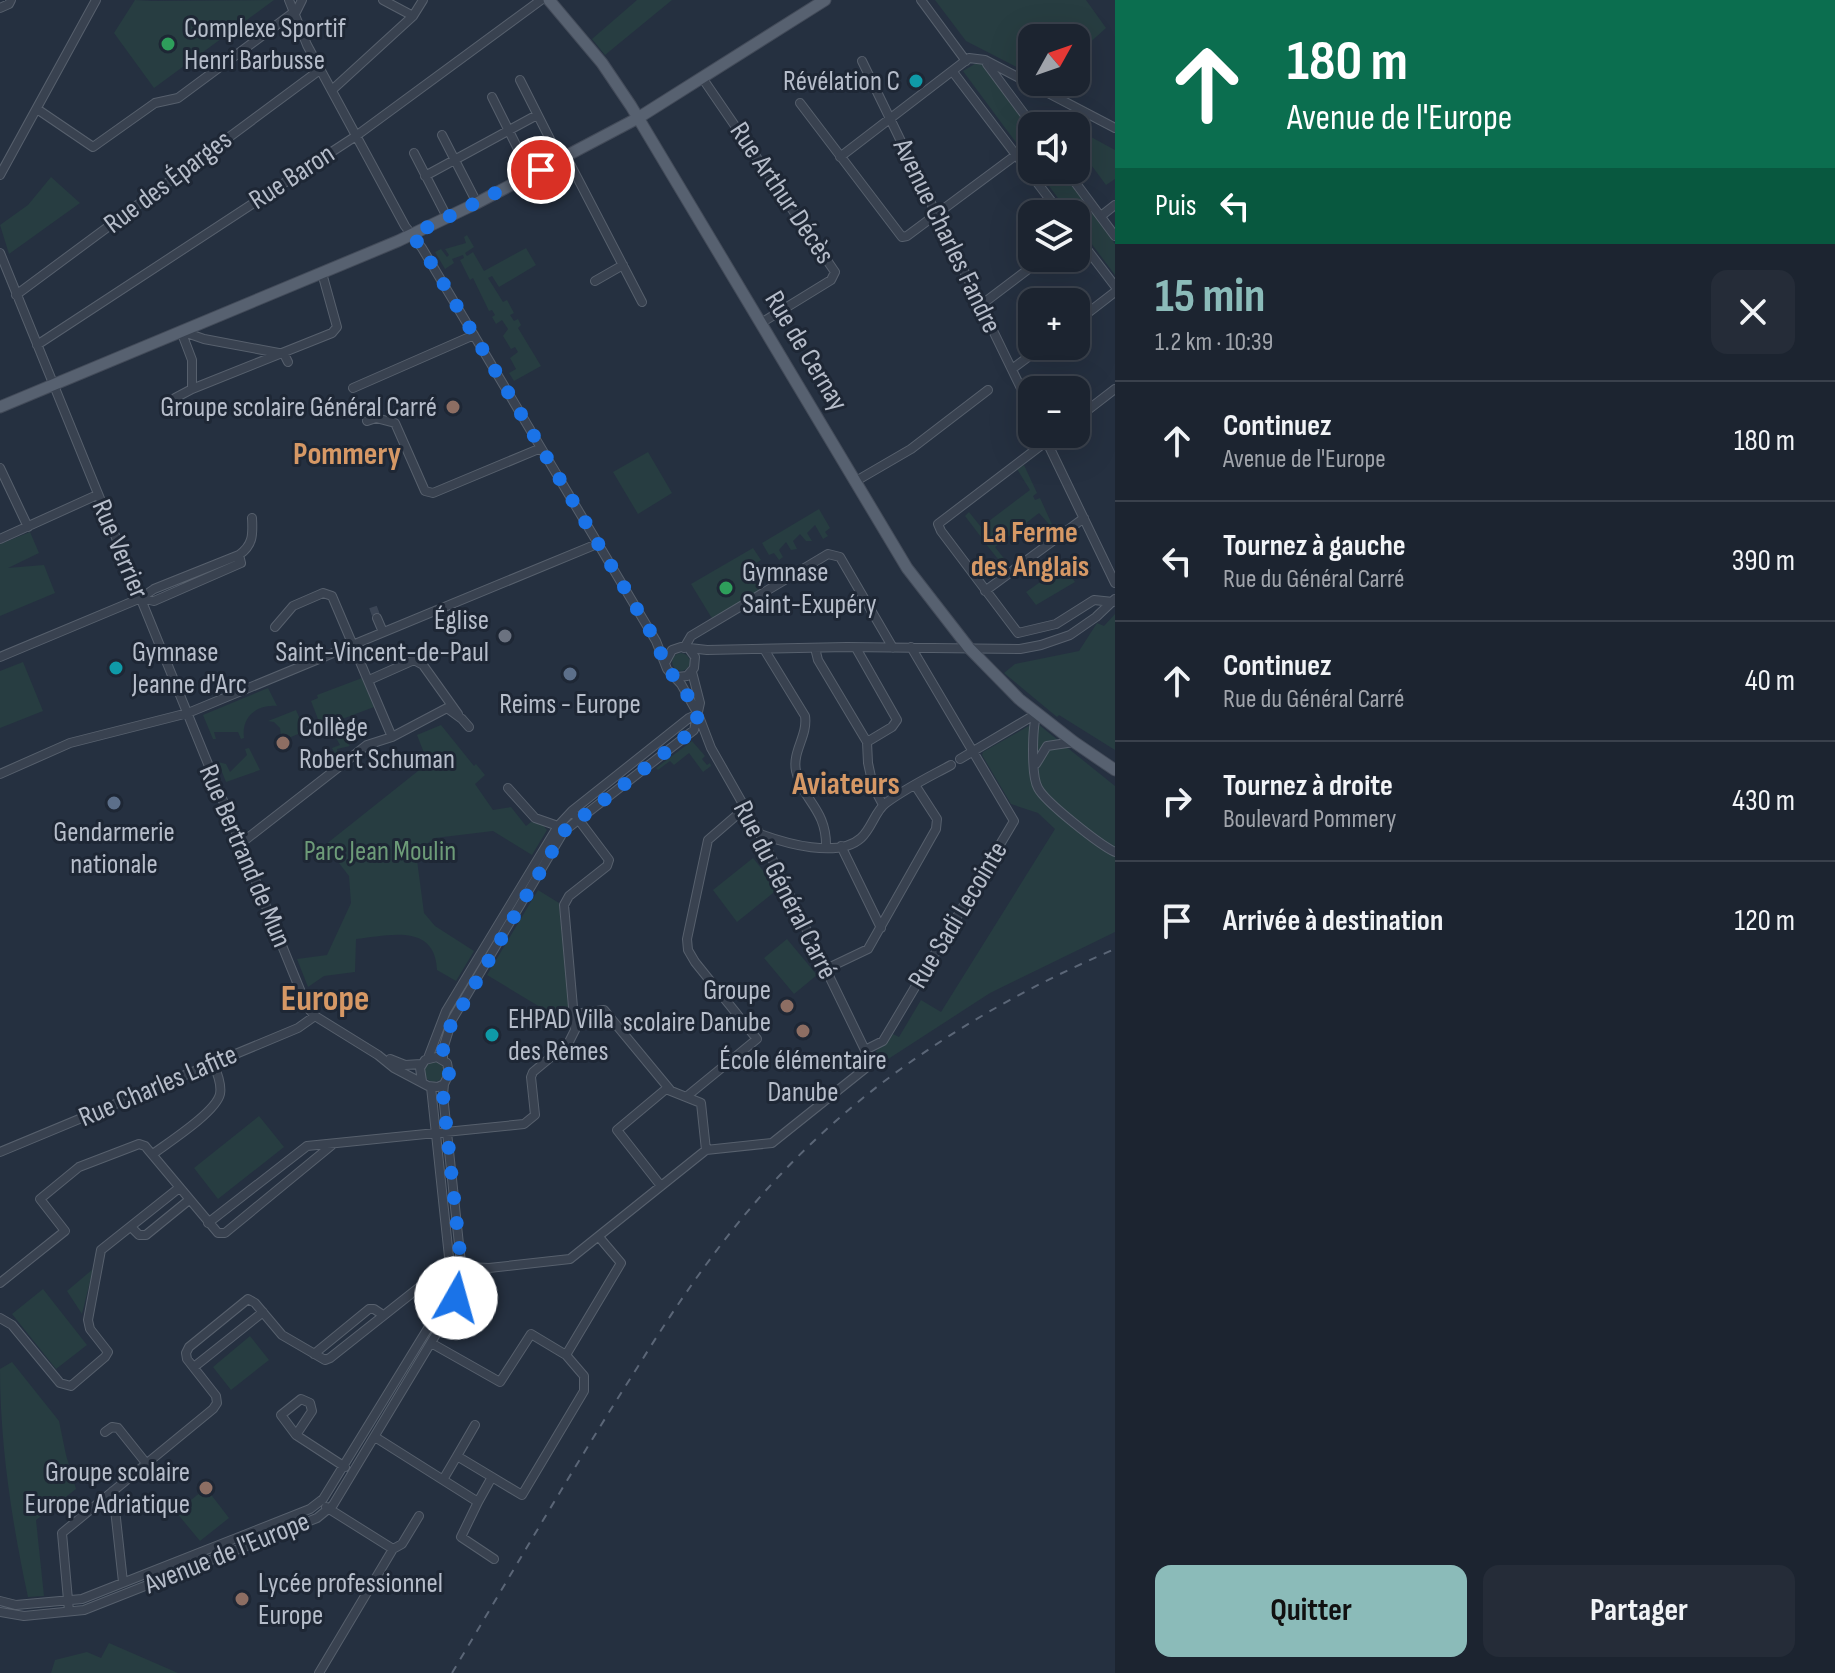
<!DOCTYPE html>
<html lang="fr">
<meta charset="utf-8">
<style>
:root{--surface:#1c2430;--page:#252c38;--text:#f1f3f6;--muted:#a0a4ab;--line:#3a414c;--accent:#8bbbb9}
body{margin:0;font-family:"Sofia Sans Condensed",sans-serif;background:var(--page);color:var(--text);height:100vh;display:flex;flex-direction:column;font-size:30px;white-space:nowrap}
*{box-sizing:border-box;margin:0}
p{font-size:26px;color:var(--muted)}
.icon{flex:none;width:44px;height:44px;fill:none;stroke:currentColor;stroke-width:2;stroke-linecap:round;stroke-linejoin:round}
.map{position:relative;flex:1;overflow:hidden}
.drawer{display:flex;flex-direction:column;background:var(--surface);width:720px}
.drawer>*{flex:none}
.guide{background:#0b6e4f;color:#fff;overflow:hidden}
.needle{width:52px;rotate:50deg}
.buttons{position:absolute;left:1018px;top:24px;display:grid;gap:16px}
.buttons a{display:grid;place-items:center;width:72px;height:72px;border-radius:16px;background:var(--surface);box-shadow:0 8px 32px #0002,0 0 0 2px var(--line);font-size:40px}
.pin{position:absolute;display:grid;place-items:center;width:68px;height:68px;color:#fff;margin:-34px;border:4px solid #fff;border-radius:50%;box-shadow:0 2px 8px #0007}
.me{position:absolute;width:88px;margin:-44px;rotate:7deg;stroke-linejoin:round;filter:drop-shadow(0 0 6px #0008)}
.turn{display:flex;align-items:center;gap:28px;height:168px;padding:0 40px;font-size:36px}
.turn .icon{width:104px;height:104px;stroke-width:2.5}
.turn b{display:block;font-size:56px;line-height:68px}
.then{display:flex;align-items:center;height:76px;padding:0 40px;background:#0003;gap:16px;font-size:30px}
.round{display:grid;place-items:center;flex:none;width:84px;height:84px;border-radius:16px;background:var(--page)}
.summary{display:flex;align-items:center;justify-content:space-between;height:136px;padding:0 40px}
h1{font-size:48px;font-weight:700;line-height:60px;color:var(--accent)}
.cta{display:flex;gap:16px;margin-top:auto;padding:16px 40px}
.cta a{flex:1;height:92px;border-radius:16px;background:var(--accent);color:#111;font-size:32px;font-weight:700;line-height:92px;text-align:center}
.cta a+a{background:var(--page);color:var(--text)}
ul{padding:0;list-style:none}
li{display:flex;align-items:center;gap:24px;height:120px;padding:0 40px;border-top:2px solid var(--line)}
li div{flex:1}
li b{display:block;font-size:30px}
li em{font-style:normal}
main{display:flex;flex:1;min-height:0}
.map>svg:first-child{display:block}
.green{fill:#273d41}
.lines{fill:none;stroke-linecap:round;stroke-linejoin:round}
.minor-tunnel{stroke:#3b4555;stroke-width:8;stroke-dasharray:8 4;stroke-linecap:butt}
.minor-casing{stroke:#57606d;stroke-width:10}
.major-casing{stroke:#434b59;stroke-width:13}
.minor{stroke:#394250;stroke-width:8}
.major{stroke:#576170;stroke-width:11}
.rail{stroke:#5b6677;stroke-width:2;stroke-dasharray:8 8;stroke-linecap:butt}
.route{stroke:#1a73e8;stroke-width:14;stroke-dasharray:0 25.2}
.leisure-dot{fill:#2e9e5b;stroke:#1e2735;stroke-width:3}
.culture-dot{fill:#0f9aa8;stroke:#1e2735;stroke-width:3}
.education-dot{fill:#8d6e63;stroke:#1e2735;stroke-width:3}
.worship-dot{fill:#6b7280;stroke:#1e2735;stroke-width:3}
.service-dot{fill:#5c6f8a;stroke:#1e2735;stroke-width:3}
.labels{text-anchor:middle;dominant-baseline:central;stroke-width:6;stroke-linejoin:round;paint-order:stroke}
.poi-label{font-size:28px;fill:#b6bdca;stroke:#1e2735;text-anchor:start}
.street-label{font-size:28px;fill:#b6bdca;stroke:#1e2735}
.park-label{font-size:28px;fill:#6d9b78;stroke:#1e2735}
.neighbourhood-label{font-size:30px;font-weight:bold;fill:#d69865;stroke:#1e2735}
.quarter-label{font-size:32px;font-weight:bold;fill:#d69865;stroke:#1e2735}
.district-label{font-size:36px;font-weight:bold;fill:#d69865;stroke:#1e2735}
</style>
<main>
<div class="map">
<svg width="1115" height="1673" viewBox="0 0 1115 1673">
<rect width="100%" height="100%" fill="#253040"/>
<!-- green -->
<path class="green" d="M135 0 153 1 274 0 154 88 114 33Z
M637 0H672L605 55 592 39Z
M935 0H1086L1106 28 1076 55V38H1032V75L966 41Z
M978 62 982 63 1032 131V164L963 71Z
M1091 137 1115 150V179L1106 185 1078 147Z
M1037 170H1061L1115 244V275L1076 223V214H1070Z
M51 177 80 203 9 254 0 225 28 205Z
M467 235 474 247 465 253 467 256 473 252 484 271 526 248 536 265 499 287 492 276 488 278 503 302 507 300 514 313 510 315 514 321 518 319 521 325 518 328 541 366 514 381 509 373 516 369 510 358 518 352 515 347 511 349 503 336 508 329 502 320 496 324 492 317 495 315 492 310 489 311 473 278 470 280 460 260 464 258 463 255 452 259 454 263 445 269 435 252 441 249 447 257 449 255 445 249 466 243 464 237Z
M648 452 672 493 638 514 613 472Z
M1024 465 1037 493 1033 496 1035 500 1040 498 1055 531 1039 513 995 547 1006 561 1002 564 985 543 989 539 985 534 981 537 965 516 969 512 981 527 1030 490 1017 469Z
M819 509 830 528 825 532 828 536 823 539 815 525 807 533 812 541H806L800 534 793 541 797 549 791 550 786 542 779 550 783 557 779 560 774 553 769 555 762 543Z
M30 532 39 553 8 568 44 565 55 593 0 616V544Z
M753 548 761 560 756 563 761 571 757 574 753 568 748 571 760 591 713 620 691 584Z
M1063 566 1075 582 1036 605 1026 592Z
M1115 614V750L1059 715 1057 717 1004 673 1015 664 1079 651 1097 623 1104 626Z
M672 662a9 9 0 1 1 18 0a9 9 0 1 1-18 0Z
M23 662 43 711 0 728V671Z
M362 678 374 707 321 727 311 701 318 698 317 695Z
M268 688 277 706C257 704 241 717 244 738L241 739 238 732H214L216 739H213L203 715Z
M296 710 305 731 277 743 281 737 280 728 274 722 268 721Z
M342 723 344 739 350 746 337 749 338 753 315 763 314 760 334 752 332 748 340 745 330 727Z
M1032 724H1038L1115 786V932L990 993 879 1065 874 1055C877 1047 888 1043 893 1034L899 1037 921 1000 941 1012 1055 829 1038 813 1011 804 982 755 983 752Z
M441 725 474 766 476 764 485 775 475 784 493 810 511 807 526 826 531 822 542 824 547 830 532 855 493 831 435 838 421 848 417 860 424 913 435 926 474 951 456 981 437 970C435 922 387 936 356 939L355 972 324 976 308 987 297 959 327 955 351 903 349 876 325 845 428 763 417 735Z
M692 741 705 756 702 759 707 765 710 763 711 766 703 772 689 753 674 765 670 761 658 770 656 768Z
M249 748 260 770 226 782 218 762 226 764 230 772 247 755 245 749Z
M753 858 778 889 737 922 713 890Z
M538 890 559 903 570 1025 487 975Z
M787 939 817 975 794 994 764 958Z
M424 1072a10 10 0 1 1 20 0a10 10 0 1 1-20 0Z
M259 1116 284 1147 218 1199 194 1168Z
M93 1269 82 1314 67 1291Z
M43 1289 87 1345 56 1369 12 1314Z
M250 1336 269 1360 231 1390 213 1367Z
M12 1362 59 1421 66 1455 76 1489 36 1520 44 1596 28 1597C12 1523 0 1445 0 1369Z
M206 1488 229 1518 200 1541 176 1512Z
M109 1643 178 1673H51L55 1660 87 1652 101 1658Z"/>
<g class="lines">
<!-- minor-tunnel -->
<path class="minor-tunnel" d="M373 607 377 618"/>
<!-- minor casing -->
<g class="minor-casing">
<path id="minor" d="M383 0 413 16
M921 0 966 61
M0 8 9 4 11 0
M295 14 302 0
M862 61 1032 411
M987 64 1033 126
M953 72 1061 214
M703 79 835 272 831 280 761 323
M520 80 560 159
M332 90 413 16 423 0
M492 97 531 175
M800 103 902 237 907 236 1016 155
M37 109 93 147 155 103 178 98 294 12
M442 135 477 203
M414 153 447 217
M566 156 642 302
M840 157 969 58 985 60 1115 128
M1066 170 1115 236
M0 175 96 0
M425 176 537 115
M1101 216 1115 205
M1076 235 1115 286
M0 253 307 1007 315 1016 378 1055 394 1068 428 1086 438 1087 444 1084
M595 281 623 265
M16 295 321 69
M981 305 1043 258
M1076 322 1115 292
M37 345 356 136 541 0
M1012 369 1043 346
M353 388 474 335
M192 389V360L181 331 204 339 284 354 288 362
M173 407 175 398 192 389 332 333 337 327 322 273
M1076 419 1115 389
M367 421 376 418 395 423 425 491 433 493 541 448
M1043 434 1115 583
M1056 434 938 524 941 531 1018 633 1056 624 1094 600 1113 602
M0 468 28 527
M856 481 911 449 988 390
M0 539 97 495
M985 591 1084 518
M141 598 154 601 241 563 239 555
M377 618 383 632
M275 627 293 606 323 593 332 596 392 737
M684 648 691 636 828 554 840 557 893 648
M815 648 818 660 867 742 868 763 873 786 883 805
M856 648 897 720 892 727 867 742
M764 649 805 716C808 736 792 751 796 771 802 800 827 809 826 847
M0 657 141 598 154 589 239 555C253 545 253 535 252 518
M666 661 672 650 681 647 707 650 847 647 1020 649 1041 645 1070 635 1096 617 1115 599
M677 677 687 676 694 668 695 657 690 650
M369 680 414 660 423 665 458 714
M1037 714C1032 726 1031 776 1038 788 1045 802 1100 845 1115 852
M960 759 1036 714
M1036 764 1047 746 1074 742
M0 774 70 743 188 713 597 544
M508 788 535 818 558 826
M760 834C785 843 838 859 861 838 872 828 875 811 886 803 906 788 929 777 951 765
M240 844 367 745 392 737 447 708 462 719 469 727
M841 846 881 928
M826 969 868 949 936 829 937 819 915 785
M575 1014 604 1010 671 1091
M865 1050 883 1041 1014 821 911 647
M428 1058 446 1011 558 826 572 811 689 718 698 714
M390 1059 405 1065 421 1064
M443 1059V1049L452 1020 564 831 694 730 700 703 692 672
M686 1097 757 1039 695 962 688 950 687 939 708 840 745 808
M0 1152 298 1028 315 1016
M153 1154C169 1142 216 1112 220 1094 222 1084 217 1072 213 1063
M661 1186 617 1130 666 1089 701 1103 706 1150
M208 1223 307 1146 524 1124 535 1115 531 1077 533 1072 569 1042 575 1030 564 905 569 896 607 866 609 860 572 811
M131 1227 139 1235H146L189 1200
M0 1283 65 1231 40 1199 79 1167 139 1144 145 1146 218 1233H225L332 1145
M459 1299 472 1279 488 1269
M0 1318 12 1325 60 1383 71 1386 105 1357 108 1352 90 1329 88 1320 101 1250 179 1188
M431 1343 500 1382 531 1334 566 1355
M314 1354 369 1309H374L383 1315
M194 1367 263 1312
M105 1432 112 1427 118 1428 146 1463
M296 1435 281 1415 301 1399 310 1403 312 1411 296 1435 345 1467
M375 1437 478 1502 492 1477 457 1456 444 1478
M457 1456 475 1425
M492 1477 522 1495 584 1391V1376L566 1355 621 1263 599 1237
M113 1491 123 1582
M478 1502 461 1537 494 1559
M326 1507 393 1549
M0 1601 16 1605 82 1599 310 1509 323 1499 441 1307 448 1281 449 1257 431 1087
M69 1611 62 1533 213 1409 217 1403 216 1396 187 1359 186 1353 189 1347 248 1299 255 1303 282 1335 325 1360 330 1358 441 1270 461 1263 468 1267 489 1268 570 1259 706 1150 772 1143 867 1067 865 1050 760 834 711 748 698 714 681 684 667 669 656 641 422 248 405 226 307 45 289 0
M0 1612 24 1616 84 1610 317 1518 333 1505 447 1316 459 1285 461 1263 443 1095 444 1084 449 1074 447 1063 437 1057 425 1060 420 1068 422 1081
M319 1673 393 1549 402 1544 419 1516"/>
</g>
<!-- major casing -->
<g class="major-casing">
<path id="major" d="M549 0 602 63 631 106 907 568 969 648 1019 699 1074 742 1115 770
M0 407 398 241 477 203 638 118 825 0"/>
</g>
<!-- minor -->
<use href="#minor" class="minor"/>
<!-- major -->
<use href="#major" class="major"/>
<!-- rail -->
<path class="rail" d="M452 1673C513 1571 573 1468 637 1368 680 1299 725 1233 781 1174 874 1075 991 1002 1115 949"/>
</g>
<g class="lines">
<!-- route -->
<path class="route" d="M456 1298 461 1263 443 1095 444 1084 449 1074 442 1055 447 1032 564 831 694 730 698 714 681 684 667 669 656 641 424 251 412 235 541 170"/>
</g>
<!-- markers -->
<g class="leisure-dot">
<circle cx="168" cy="44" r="8"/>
<circle cx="726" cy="588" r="8"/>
</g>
<g class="culture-dot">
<circle cx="916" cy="81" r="8"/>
<circle cx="116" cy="668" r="8"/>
<circle cx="492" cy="1035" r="8"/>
</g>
<g class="education-dot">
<circle cx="453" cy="407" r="8"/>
<circle cx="283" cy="743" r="8"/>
<circle cx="787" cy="1006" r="8"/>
<circle cx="803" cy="1031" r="8"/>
<circle cx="206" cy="1488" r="8"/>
<circle cx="242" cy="1599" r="8"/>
</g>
<circle class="worship-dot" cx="505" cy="636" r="8"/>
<g class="service-dot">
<circle cx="570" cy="674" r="8"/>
<circle cx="114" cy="803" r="8"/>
</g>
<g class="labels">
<!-- poi labels -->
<g class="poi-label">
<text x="184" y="28">Complexe Sportif<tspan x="184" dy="32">Henri Barbusse</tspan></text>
<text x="900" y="81" text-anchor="end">Révélation C</text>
<text x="437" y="407" text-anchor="end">Groupe scolaire Général Carré</text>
<text x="742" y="572">Gymnase<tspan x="742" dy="32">Saint-Exupéry</tspan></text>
<text x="489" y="620" text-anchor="end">Église<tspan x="489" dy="32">Saint-Vincent-de-Paul</tspan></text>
<text x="132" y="652">Gymnase<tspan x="132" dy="32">Jeanne d'Arc</tspan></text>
<text x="570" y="704" text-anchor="middle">Reims - Europe</text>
<text x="299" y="727">Collège<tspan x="299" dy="32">Robert Schuman</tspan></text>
<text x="114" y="832" text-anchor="middle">Gendarmerie<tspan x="114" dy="32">nationale</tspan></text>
<text x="771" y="990" text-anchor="end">Groupe<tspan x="771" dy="32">scolaire Danube</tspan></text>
<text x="508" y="1019">EHPAD Villa<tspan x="508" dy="32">des Rèmes</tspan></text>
<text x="803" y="1060" text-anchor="middle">École élémentaire<tspan x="803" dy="32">Danube</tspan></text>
<text x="190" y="1472" text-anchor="end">Groupe scolaire<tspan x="190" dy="32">Europe Adriatique</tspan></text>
<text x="258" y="1583">Lycée professionnel<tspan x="258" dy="32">Europe</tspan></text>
</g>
<!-- street labels -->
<g class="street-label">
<text transform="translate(292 177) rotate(-33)">Rue Baron</text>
<text transform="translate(168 182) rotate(-37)">Rue des Éparges</text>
<text transform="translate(782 193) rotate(56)">Rue Arthur Décès</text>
<text transform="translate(947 236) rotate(64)">Avenue Charles Fandre</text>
<text transform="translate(806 351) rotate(59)">Rue de Cernay</text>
<text transform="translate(120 549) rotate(67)">Rue Verrier</text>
<text transform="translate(245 856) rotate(67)">Rue Bertrand de Mun</text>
<text transform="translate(785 890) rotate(63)">Rue du Général Carré</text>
<text transform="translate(958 915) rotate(-59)">Rue Sadi Lecointe</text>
<text transform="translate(158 1086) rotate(-23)">Rue Charles Lafite</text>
<text transform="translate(227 1553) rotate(-22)">Avenue de l'Europe</text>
</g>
<!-- park labels -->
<g class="park-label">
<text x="380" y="851">Parc Jean Moulin</text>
</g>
<!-- neighbourhood labels -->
<g class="neighbourhood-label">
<text x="1030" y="533">La Ferme<tspan x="1030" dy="34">des Anglais</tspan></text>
</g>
<!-- quarter labels -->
<g class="quarter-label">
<text x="347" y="454">Pommery</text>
<text x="846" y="784">Aviateurs</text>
</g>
<!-- district labels -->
<g class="district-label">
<text x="325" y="999">Europe</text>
</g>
</g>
</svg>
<div class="buttons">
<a><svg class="needle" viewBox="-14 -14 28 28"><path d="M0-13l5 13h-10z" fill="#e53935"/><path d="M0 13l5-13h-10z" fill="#a0a4ab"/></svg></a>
<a><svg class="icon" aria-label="sound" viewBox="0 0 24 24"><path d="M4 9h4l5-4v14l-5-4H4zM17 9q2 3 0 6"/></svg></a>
<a><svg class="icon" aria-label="layers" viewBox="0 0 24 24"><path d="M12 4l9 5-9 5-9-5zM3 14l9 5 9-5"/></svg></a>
<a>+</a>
<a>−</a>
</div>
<div class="pin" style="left:541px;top:170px;background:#d93025"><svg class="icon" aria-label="arrive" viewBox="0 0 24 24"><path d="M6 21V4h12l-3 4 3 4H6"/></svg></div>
<svg class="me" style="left:456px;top:1298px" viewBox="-20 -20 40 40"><circle r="19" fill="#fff"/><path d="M0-13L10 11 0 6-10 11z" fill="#1a73e8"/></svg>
</div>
<section class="drawer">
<div class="guide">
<div class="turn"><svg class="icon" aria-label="ahead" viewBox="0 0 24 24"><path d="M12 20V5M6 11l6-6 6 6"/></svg><div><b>180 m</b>Avenue de l'Europe</div></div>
<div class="then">Puis<svg class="icon" aria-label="left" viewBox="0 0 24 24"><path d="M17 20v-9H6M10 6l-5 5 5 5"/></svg></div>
</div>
<div class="summary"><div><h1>15 min</h1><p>1.2 km · 10:39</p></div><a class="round"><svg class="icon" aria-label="close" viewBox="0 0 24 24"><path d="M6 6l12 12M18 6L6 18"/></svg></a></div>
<ul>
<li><svg class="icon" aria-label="ahead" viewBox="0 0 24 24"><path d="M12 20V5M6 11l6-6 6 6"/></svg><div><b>Continuez</b><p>Avenue de l'Europe</p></div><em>180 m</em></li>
<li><svg class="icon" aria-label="left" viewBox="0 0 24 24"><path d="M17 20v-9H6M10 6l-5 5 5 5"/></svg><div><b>Tournez à gauche</b><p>Rue du Général Carré</p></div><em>390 m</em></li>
<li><svg class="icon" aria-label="ahead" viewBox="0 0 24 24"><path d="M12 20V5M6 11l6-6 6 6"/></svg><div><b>Continuez</b><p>Rue du Général Carré</p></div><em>40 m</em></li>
<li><svg class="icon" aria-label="right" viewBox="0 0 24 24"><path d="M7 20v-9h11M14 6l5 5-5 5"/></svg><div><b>Tournez à droite</b><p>Boulevard Pommery</p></div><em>430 m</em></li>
<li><svg class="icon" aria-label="arrive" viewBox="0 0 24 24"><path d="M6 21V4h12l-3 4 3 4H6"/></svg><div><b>Arrivée à destination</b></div><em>120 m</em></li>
</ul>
<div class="cta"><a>Quitter</a><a>Partager</a></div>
</section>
</main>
